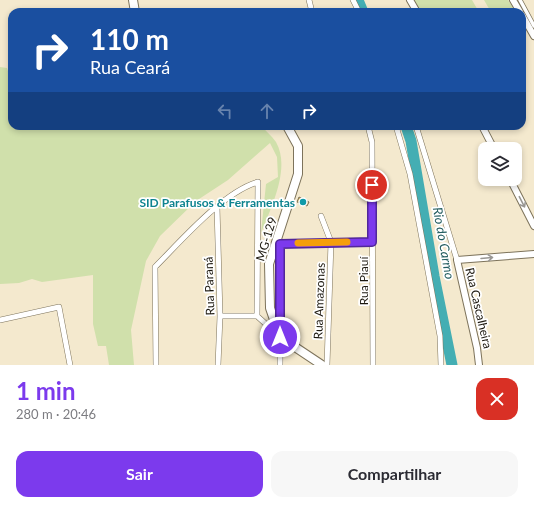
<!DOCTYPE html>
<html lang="pt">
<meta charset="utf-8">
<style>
:root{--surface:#fff;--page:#f7f7f7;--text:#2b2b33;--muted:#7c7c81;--accent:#7c3aed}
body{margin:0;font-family:Lato,sans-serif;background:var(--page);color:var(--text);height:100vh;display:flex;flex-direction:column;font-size:15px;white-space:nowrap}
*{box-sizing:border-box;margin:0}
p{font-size:13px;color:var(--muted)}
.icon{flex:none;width:22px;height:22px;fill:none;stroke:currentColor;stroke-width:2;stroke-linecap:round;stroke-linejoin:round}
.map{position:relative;height:365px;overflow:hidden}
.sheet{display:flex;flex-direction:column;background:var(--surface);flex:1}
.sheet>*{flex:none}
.banner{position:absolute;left:8px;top:8px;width:518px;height:122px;border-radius:12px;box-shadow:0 2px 6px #0003;background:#1a4fa0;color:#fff;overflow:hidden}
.fabs{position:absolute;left:478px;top:142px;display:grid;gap:8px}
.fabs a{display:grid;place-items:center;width:44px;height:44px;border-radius:8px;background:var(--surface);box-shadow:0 2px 6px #0003;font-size:20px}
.pin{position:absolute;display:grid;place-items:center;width:34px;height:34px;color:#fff;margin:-17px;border:2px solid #fff;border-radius:50%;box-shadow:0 1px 4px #0007}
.me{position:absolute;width:44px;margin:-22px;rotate:0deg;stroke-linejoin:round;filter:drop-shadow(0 0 3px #0008)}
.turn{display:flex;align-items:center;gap:14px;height:84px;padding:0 16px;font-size:18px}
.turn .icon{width:52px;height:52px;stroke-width:2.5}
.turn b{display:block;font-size:28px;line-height:34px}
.lanes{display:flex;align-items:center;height:38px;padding:0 16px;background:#0003;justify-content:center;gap:20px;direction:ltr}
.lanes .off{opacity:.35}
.round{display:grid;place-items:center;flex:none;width:42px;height:42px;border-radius:12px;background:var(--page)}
.head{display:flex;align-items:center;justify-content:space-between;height:68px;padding:0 16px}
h1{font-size:24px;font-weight:700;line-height:30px;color:var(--accent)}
.button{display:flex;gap:8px;margin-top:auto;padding:8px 16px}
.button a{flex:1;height:46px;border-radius:12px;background:var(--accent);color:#fff;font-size:16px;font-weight:700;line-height:46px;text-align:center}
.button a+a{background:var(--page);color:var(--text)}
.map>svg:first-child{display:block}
.green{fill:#d0e0ab}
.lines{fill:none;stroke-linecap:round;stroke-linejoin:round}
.river{stroke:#44aeb3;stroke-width:11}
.building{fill:#d3ae50;stroke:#7c725b}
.pedestrian-casing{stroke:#7d735b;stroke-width:5}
.minor-casing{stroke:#7d735b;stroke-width:6}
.tertiary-casing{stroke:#7d735b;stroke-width:8}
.primary-casing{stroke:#7d735b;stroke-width:10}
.pedestrian{stroke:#fff;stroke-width:3.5}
.minor{stroke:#fff;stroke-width:5}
.tertiary{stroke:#fff;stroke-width:6}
.primary{stroke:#fff;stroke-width:8}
.oneway{stroke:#999793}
.route-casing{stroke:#51269a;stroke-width:10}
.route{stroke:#7c3aed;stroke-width:7}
.slow{stroke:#f59e0b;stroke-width:7}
.culture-dot{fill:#0f9aa8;stroke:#fff;stroke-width:1.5}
.labels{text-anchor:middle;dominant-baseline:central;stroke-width:3.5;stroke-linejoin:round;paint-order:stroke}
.culture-label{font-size:12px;font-weight:bold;fill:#0d838f;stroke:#fff;text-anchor:end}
.street-label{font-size:12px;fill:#1c180f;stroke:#fff}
.water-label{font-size:13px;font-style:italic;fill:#225c5f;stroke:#fff}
</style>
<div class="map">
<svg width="534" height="365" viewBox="0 0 534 365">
<rect width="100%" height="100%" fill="#f4e9ce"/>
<!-- green -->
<path class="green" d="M412 0H472L479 12H419Z
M484 0H508L513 8 507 12H491Z
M0 67 7 68 12 84V126H261C266 131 272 136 276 142 291 168 271 208 261 233L266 184 278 177 277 157 270 143 228 180 196 201 160 236 146 261 131 330 134 365H109L106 346H98L93 324V275L42 282 32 279 19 283 0 284Z"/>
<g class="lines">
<!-- river -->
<path class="river" d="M358 0 363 12
M406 126 411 141 434 276 452 365"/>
</g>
<!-- building -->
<path class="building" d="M299 197 309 202 307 206 297 202Z"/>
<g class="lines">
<!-- pedestrian casing -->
<g class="pedestrian-casing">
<path id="pedestrian" d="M520 0 534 26"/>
</g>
<!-- minor casing -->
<g class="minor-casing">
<path id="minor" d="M309 0 312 12
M353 0 359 12
M368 126 372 142 373 365
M396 126 410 174 440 336 441 365
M416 126 457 260
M217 207 220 316 218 365
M321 216 331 242 327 365
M220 316H257
M0 320 59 307 70 365
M156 365 155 267C181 241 223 192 258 182L257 316 278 335
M280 365 281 243 372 242"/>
</g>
<!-- tertiary casing -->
<g class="tertiary-casing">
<path id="tertiary" d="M410 0 417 12
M513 0 520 12
M522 15 534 36
M482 126 494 149
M510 179 534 226
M479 365 477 348 457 260 534 254"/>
</g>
<!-- primary casing -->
<g class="primary-casing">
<path id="primary" d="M133 0 135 12
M287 126 298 146V174L269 264 270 308 280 337 322 365"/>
</g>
<!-- pedestrian -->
<use href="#pedestrian" class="pedestrian"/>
<!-- minor -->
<use href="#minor" class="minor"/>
<!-- tertiary -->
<use href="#tertiary" class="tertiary"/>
<!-- primary -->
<use href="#primary" class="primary"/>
</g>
<!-- one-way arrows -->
<defs><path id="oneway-shaft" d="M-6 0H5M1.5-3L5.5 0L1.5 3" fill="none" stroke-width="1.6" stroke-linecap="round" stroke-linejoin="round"/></defs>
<g class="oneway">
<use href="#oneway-shaft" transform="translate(522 202) rotate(63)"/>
<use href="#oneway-shaft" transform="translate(487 258) rotate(-5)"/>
</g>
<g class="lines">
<!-- route casing -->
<g class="route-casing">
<path id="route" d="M280 337V244L372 242V185"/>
</g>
<!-- route -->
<use href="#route" class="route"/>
<!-- slow -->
<path class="slow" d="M298 243 347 242"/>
</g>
<!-- markers -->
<circle class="culture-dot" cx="303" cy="202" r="4"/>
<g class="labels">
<!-- culture labels -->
<g class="culture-label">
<text x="295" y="202">SID Parafusos &amp; Ferramentas</text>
</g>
<!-- street labels -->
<g class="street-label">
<text transform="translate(266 239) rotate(-73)">MG-129</text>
<text transform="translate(363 281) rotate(-90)">Rua Piauí</text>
<text transform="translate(209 286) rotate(-92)">Rua Paraná</text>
<text transform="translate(319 301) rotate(-88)">Rua Amazonas</text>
<text transform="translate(479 308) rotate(77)">Rua Cascalheira</text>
</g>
<!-- water labels -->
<g class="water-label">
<text transform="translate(444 243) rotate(80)">Rio do Carmo</text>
</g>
</g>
</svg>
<div class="fabs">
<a><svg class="icon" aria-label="layers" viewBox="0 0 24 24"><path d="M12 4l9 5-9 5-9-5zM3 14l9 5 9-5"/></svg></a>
</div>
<div class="pin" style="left:372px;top:185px;background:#d93025"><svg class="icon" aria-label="arrive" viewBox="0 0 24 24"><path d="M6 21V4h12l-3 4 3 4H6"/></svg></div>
<svg class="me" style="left:280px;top:337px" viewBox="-20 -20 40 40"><circle r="17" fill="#7c3aed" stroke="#fff" stroke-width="3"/><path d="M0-11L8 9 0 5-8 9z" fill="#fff"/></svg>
<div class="banner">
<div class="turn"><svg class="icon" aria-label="right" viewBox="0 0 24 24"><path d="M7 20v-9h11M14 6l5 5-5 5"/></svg><div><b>110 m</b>Rua Ceará</div></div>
<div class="lanes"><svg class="icon off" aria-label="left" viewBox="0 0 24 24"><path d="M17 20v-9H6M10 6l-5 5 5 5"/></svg><svg class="icon off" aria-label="ahead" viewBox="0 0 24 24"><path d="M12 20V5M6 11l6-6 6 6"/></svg><svg class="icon" aria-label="right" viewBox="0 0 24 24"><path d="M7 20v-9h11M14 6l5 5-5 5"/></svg></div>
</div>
</div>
<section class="sheet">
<div class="head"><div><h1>1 min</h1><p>280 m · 20:46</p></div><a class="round" style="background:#d93025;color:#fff"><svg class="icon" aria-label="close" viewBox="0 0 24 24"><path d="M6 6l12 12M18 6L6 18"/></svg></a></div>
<div class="button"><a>Sair</a><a>Compartilhar</a></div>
</section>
